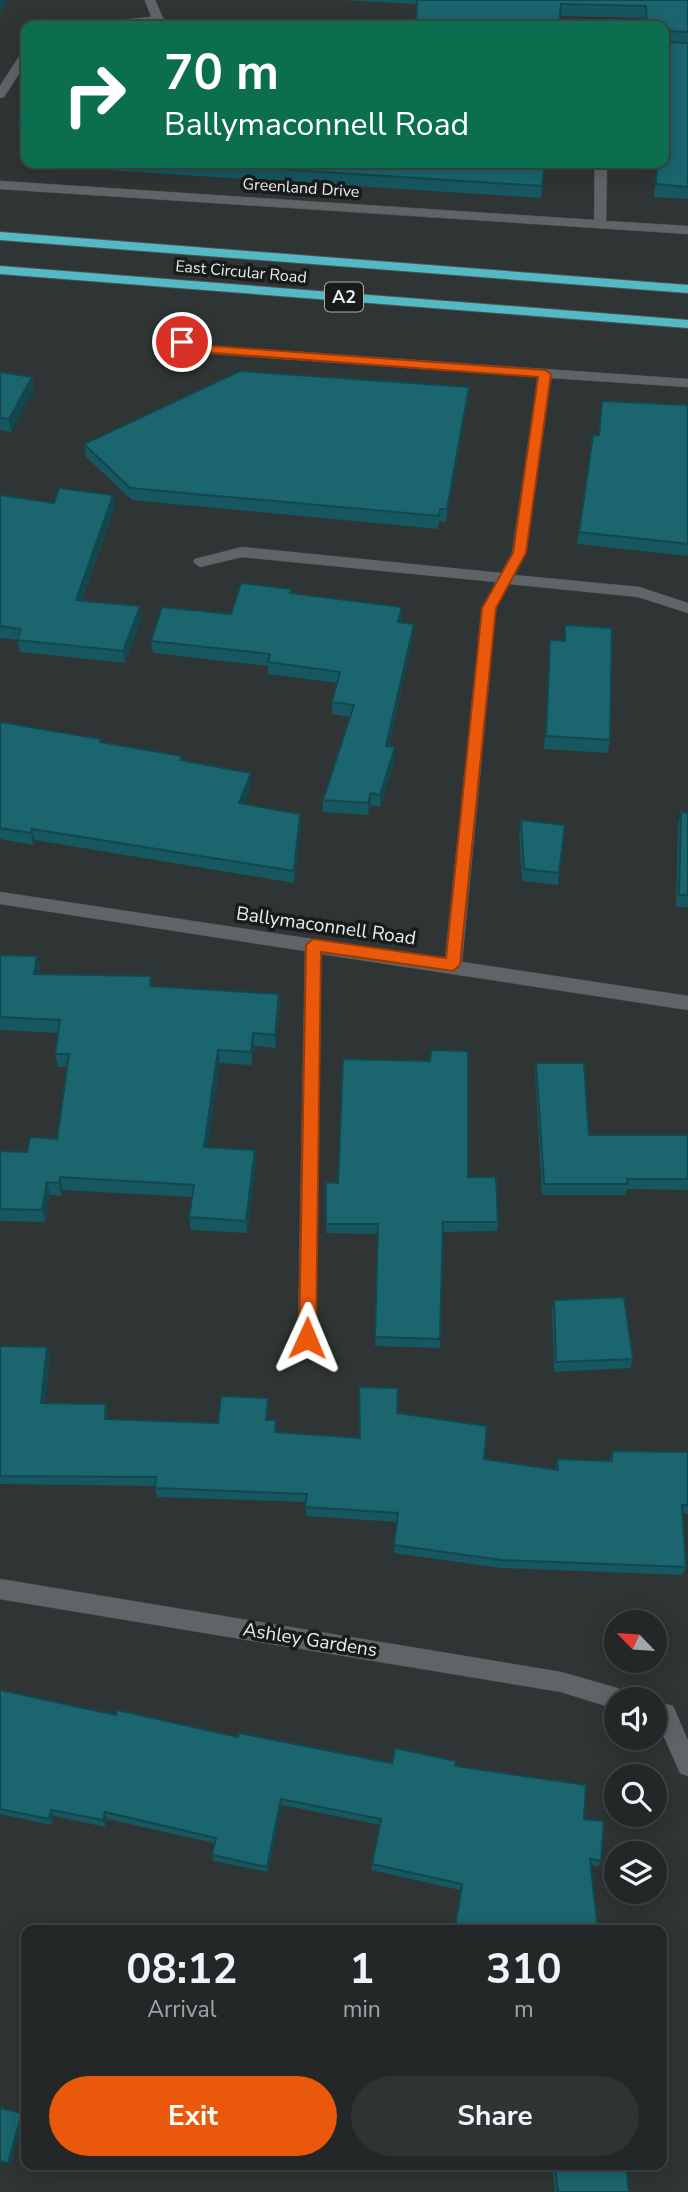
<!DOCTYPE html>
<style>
:root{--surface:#232728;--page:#2f3334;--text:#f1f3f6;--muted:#a3a5a8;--line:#404445;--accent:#ea580c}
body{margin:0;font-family:"Nunito Sans",sans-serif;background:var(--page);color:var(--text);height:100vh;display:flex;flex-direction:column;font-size:26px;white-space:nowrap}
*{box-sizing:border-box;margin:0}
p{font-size:23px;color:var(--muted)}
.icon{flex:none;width:38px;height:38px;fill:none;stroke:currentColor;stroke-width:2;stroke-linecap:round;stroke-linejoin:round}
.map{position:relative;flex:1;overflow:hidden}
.side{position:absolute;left:21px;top:1925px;width:646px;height:245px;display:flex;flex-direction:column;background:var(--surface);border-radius:14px;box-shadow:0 4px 18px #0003,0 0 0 2px var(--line)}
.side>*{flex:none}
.top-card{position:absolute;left:21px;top:21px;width:648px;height:147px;border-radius:14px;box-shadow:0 4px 18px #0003,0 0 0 2px var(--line);background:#0b6e4f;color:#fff;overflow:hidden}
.needle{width:46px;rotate:295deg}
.controls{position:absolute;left:604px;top:1610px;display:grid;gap:14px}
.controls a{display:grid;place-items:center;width:63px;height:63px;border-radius:50%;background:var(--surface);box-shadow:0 4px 18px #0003,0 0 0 2px var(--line);font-size:35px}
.pin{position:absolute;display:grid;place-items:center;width:60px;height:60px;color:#fff;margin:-30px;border:4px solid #fff;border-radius:50%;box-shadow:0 2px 7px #0007}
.me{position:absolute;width:77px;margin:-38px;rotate:1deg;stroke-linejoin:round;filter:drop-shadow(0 0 5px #0008)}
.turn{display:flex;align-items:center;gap:24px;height:147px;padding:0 28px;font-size:32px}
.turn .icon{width:91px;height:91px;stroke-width:2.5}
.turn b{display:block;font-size:49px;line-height:60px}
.eta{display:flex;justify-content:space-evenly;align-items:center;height:119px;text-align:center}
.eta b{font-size:42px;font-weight:700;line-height:49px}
.button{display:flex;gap:14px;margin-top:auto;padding:14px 28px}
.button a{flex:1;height:80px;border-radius:42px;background:var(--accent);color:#fff;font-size:28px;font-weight:700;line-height:80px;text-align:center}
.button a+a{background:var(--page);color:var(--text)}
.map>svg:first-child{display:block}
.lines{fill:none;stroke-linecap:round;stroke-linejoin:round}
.minor-casing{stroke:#4e5252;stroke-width:1}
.trunk-casing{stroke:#4e5252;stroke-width:2}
.minor{fill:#5f6566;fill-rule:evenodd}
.trunk{fill:#52b9c5;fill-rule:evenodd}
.wall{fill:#17575f}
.shaded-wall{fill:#13474d}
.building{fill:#1b656e;stroke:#13474d;stroke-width:2}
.route{fill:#ea580c;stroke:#983908;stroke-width:2}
.labels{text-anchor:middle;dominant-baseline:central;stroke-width:7;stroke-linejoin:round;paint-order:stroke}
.far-street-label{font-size:16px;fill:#e9eded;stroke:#191b1b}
.shield{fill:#191b1b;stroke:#abaeae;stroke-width:2}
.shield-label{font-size:18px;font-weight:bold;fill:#e9eded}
.street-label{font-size:19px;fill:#e9eded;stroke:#191b1b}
</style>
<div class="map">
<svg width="688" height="2192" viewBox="0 0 688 2192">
<rect width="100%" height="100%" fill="#2f3435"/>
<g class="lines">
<!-- minor casing -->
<g class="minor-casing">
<path id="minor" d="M145 0H155L163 18 174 26 156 23 84 26 90 23 151 17Z
M26 51V63L4 97 0 98V86L22 52Z
M595 163H607L606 221 688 226V234L0 189V181L594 220Z
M182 338 213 346 688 379V387L551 378 526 553 514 575 639 587 688 603V613L638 597 509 584 496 608 462 962 688 996V1010L321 954 316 1338 314 1344 307 1347 300 1344 298 1338 305 951 0 904V892L445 959 482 608 496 582 242 557 200 567 193 562 195 559 242 547 501 573 512 553 538 377 213 354 177 345V339Z
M0 1579 561 1672 617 1688 624 1692 628 1699H616V1709L561 1692 0 1599Z
M654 1701 673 1706 688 1741V1776L680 1773 658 1723 654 1722Z"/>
</g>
<!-- trunk casing -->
<g class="trunk-casing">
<path id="trunk" d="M0 232 688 285V293L0 240Z
M0 266 688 320V328L0 274Z"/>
</g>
<!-- minor -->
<use href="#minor" class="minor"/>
<!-- trunk -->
<use href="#trunk" class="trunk"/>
</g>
<!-- wall -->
<path class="wall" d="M341 0H688V199L654 197 657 163H663V26H645V18L560 16 417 4Z
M26 94V138L19 133 18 121Z
M56 163H546L541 198 60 167Z
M0 372 32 377 34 390 11 432 0 430Z
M469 387 468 400 446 522 439 521 438 529 132 500 86 457 84 444Z
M602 401 688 405V556L577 544 593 435H598Z
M0 495 54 503 113 495 115 507 82 600 141 619 125 663 20 652 17 640 0 638Z
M292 593 402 607 401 622 413 636 389 746 395 759 380 807 371 805 368 815 323 812V800L350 717 332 714V702L337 683 268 674V666L153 653 151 641Z
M565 625 610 740 608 753 544 749 550 640 564 641Z
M0 722 102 743 182 756V761L251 773V784L244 804 300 814 301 826 294 883 35 840 33 845 0 839Z
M681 812 688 813V907H676L678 824Z
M521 820 565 825 558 885 522 881 519 833Z
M0 955 37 956 40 970 39 974 151 976 152 986 279 994 280 1007 275 1048 254 1046 252 1065 220 1063 207 1148 255 1150 256 1163 247 1233 191 1230 189 1217 192 1197 62 1190 61 1196 50 1195 45 1222 0 1221V1151L27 1152 57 1139 67 1067H58L55 1054 58 1033 0 1030Z
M536 1063 589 1135H688V1190L627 1189 625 1195H542L535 1074Z
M468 1177 498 1222 497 1231 443 1232 440 1348 375 1346 378 1234 326 1233V1182Z
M554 1300 633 1359 630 1368 554 1372 552 1310Z
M0 1346 50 1356 45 1403 106 1404 108 1413V1419L218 1423 268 1398 269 1407 267 1420 276 1432 359 1438 397 1413 484 1459 555 1469 557 1459 609 1461 612 1451 688 1452V1514L682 1513 686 1567 682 1575 500 1568 394 1553 397 1522 306 1516V1502L157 1497 155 1486 0 1484Z
M0 1690 116 1715 238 1737 392 1763 455 1766 584 1819 601 1861 598 1867 591 1865 598 1930H454L460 1890 371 1870 380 1825 282 1805 268 1872 213 1861 212 1855 214 1843 107 1819 105 1827 54 1816 52 1825 0 1814Z
M552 2165H626L629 2192H555Z"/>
<!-- shaded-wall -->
<path class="shaded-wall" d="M0 0H8L0 14Z
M545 163H546L541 198 542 186Z
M32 377 34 390 11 432 9 419Z
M469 387 468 400 446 522 447 509Z
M113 495 115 507 77 612 76 600Z
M140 606 141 619 125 663 123 651Z
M402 607V619L398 634V622Z
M414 624 413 636 386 758V746Z
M395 747V759L380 807V795Z
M251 773V784L240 815 239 803Z
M371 793V805L368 815V803Z
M300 814 301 826 294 883V871Z
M32 829 35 840 33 845 31 833Z
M37 956 40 970 37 987 34 974Z
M279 994 280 1007 275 1048V1035Z
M253 1033 254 1046 252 1065 251 1052Z
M218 1050 220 1063 206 1160 204 1147Z
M255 1150 256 1163 247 1233 246 1221Z
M60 1177 62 1190 61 1196 59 1183Z
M47 1182 50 1195 45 1222 42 1210Z
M47 1347 50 1356 44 1412 41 1403Z
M268 1398 269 1407 267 1429 266 1420Z
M106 1404 108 1413 107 1428 105 1419Z
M281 1799 282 1805 268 1872 267 1867Z
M51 1810 54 1816 52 1825 49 1819Z
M105 1812 107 1819 105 1827 103 1820Z
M22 2113 24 2115 11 2164 8 2163Z"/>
<!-- building -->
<path class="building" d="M417 0H688V32L665 31 663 33V26H647L646 6 561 4 559 26H416Z
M663 42 688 43V187L656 184 657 163H663Z
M26 94V128L18 121Z
M186 163H545L542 186Z
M240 371 469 387 447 509H440L439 516 130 488 84 444Z
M0 372 32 377 9 419 0 418Z
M602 401 688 405V544L579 532 593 435H599Z
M59 488 113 495 76 600 140 606 123 651 17 640 21 629 0 626V495L54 503Z
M241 583 292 589 290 593 402 607 398 622 414 624 386 746 395 747 380 795 371 793 368 803 323 800 354 705 332 702 340 672 268 662 270 654 151 641 162 607 231 614Z
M565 625 612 628 610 740 546 736 550 640 565 641Z
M0 722 101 739 100 742 182 756 180 760 251 773 239 803 300 814 294 871 32 829 31 833 0 828Z
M681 812 688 813V895H679Z
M521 820 565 825 559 873 524 869Z
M0 955 37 956 34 974 151 976 150 986 279 994 275 1035 253 1033 251 1052 218 1050 204 1147 255 1150 246 1221 189 1217 194 1185 60 1177 59 1183 47 1182 42 1210 0 1209V1151L27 1152 30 1137 57 1139 69 1054H55L60 1020 0 1017Z
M431 1050 468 1051V1177H496L498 1222H443L440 1339 375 1337 378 1224H326V1182L338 1183 343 1059 430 1061Z
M536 1063H584L589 1135H688V1179H627L628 1184H544Z
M624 1297 633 1359 556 1362 554 1300Z
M0 1346 47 1347 41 1403 106 1404 105 1419 218 1423 221 1396 268 1398 266 1420H276L275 1432 360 1438 359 1387 398 1388 397 1413 487 1426 484 1459 558 1470 557 1459 612 1461V1451L688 1452V1505H682L686 1567 501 1560 394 1545 398 1513 305 1507 307 1494 155 1488 156 1477 0 1476Z
M0 1690 116 1715 117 1710 238 1737 239 1733 392 1763 395 1748 456 1761 455 1766 586 1785 584 1819 604 1821 601 1861 590 1859 598 1930H465L455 1928 462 1884 372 1864 381 1819 281 1799 267 1867 212 1855 216 1838 105 1812 103 1820 51 1810 49 1819 0 1809Z
M0 2108 22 2113 8 2163 0 2161Z
M555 2165H626L629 2192H558Z"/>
<!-- route -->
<path class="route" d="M182 338 213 346 545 370 551 374 526 553 496 608 460 965 453 971 321 952 316 1338 313 1343 307 1346 301 1343 299 1338 306 945 313 939 446 958 482 608 513 553 538 377 213 353 178 344 176 342Z"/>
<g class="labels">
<!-- far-street labels -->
<g class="far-street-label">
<text transform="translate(301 188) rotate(4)">Greenland Drive</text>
<text transform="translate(241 272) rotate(5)">East Circular Road</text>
</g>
<!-- shield labels -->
<rect class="shield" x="325" y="282.5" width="38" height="29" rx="5"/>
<g class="shield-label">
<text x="344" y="297">A2</text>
</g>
<!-- street labels -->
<g class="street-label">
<text transform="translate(326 926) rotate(8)">Ballymaconnell Road</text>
<text transform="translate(310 1640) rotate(9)">Ashley Gardens</text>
</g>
</g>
</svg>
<div class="controls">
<a><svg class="needle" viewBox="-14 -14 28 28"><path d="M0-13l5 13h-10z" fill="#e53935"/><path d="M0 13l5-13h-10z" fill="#a3a5a8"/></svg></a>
<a><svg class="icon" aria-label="sound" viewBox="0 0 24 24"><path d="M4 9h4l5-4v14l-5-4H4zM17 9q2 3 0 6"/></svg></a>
<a><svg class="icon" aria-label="search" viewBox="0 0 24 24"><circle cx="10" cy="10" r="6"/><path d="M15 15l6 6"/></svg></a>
<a><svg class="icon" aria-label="layers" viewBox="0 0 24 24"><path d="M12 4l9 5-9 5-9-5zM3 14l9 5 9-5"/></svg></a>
</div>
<div class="pin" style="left:182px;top:342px;background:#d93025"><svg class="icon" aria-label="arrive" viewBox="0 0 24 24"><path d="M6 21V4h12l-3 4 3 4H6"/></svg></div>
<svg class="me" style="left:307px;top:1338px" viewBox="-20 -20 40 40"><path d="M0-17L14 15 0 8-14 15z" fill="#ea580c" stroke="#fff" stroke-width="4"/></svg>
<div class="top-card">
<div class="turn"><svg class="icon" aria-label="right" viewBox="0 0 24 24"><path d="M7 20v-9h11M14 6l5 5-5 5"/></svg><div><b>70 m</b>Ballymaconnell Road</div></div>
</div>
<section class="side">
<div class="eta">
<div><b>08:12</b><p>Arrival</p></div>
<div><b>1</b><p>min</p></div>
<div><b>310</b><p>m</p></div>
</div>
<div class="button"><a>Exit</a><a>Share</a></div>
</section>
</div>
